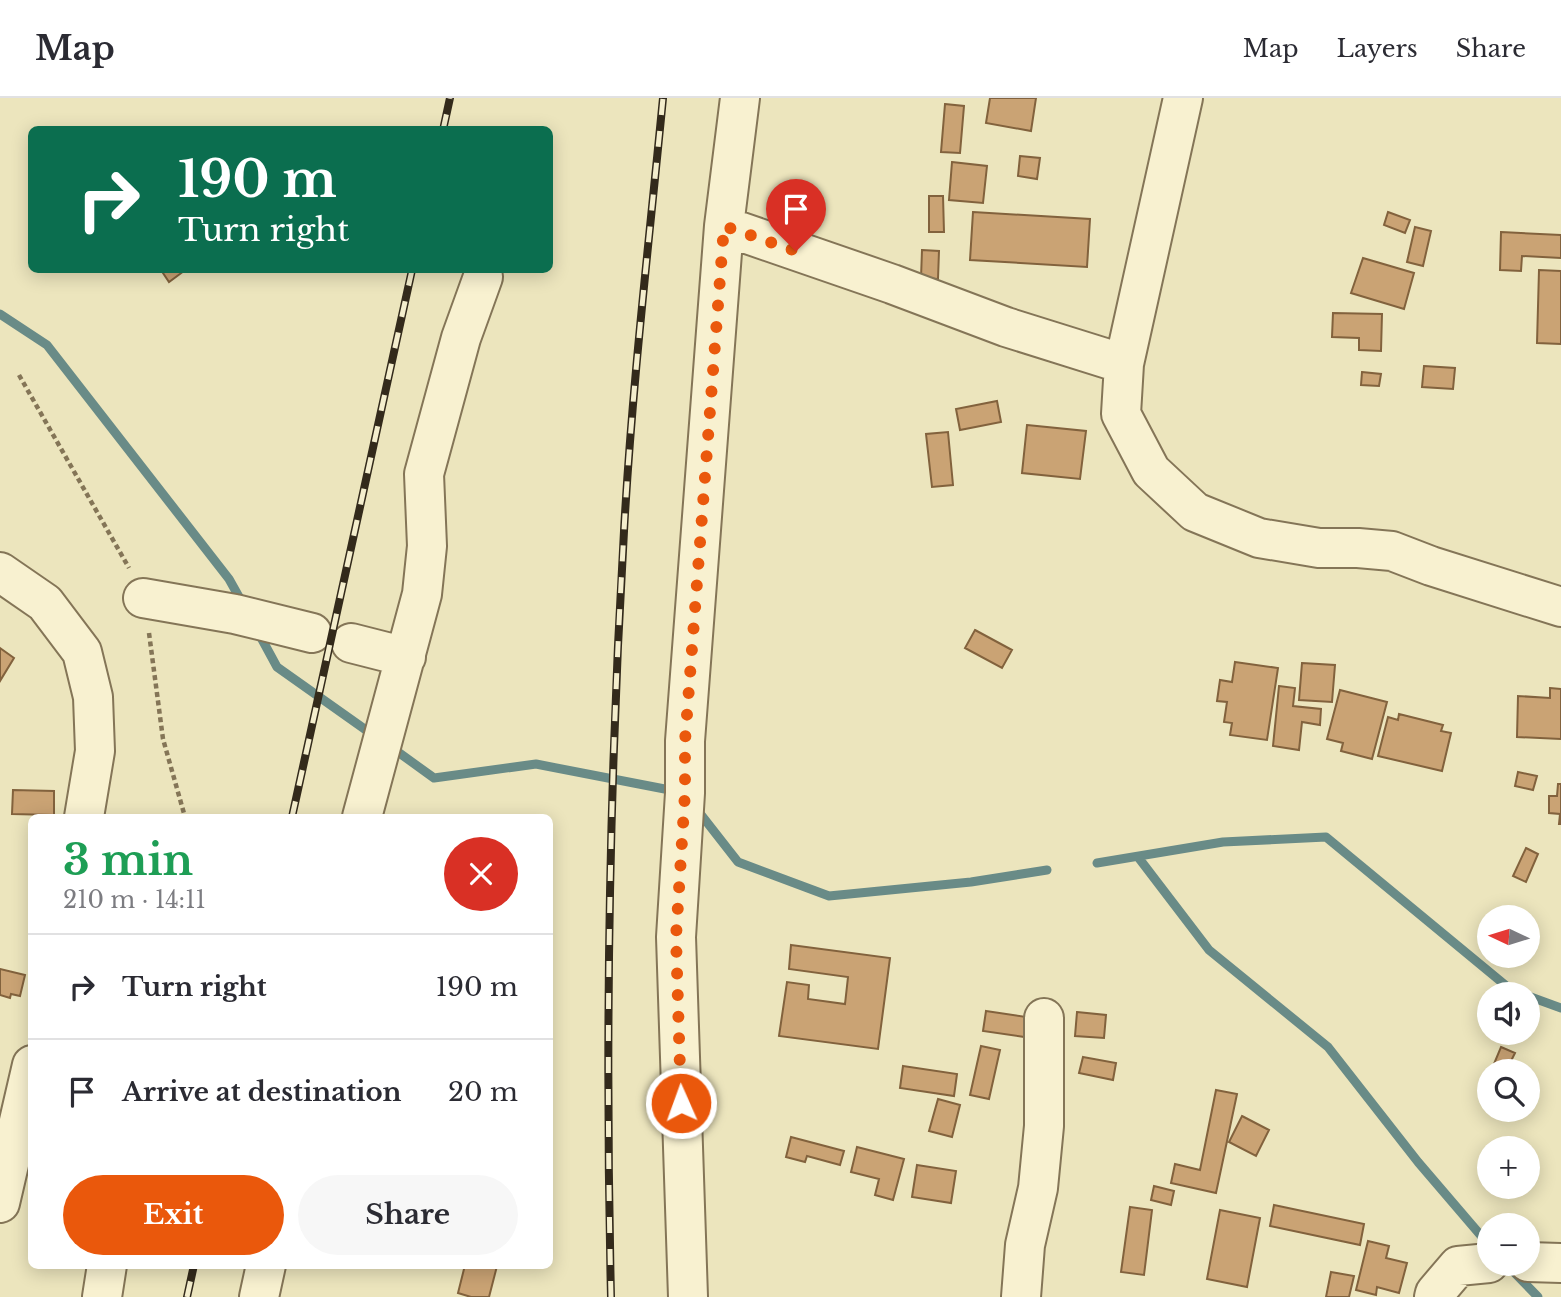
<!DOCTYPE html>
<meta charset="utf-8">
<style>
:root{--surface:#fff;--page:#f7f7f7;--text:#2b2b33;--muted:#7c7c81;--line:#e1e1e2;--accent:#ea580c}
body{margin:0;font-family:"Libre Baskerville",serif;background:var(--page);color:var(--text);height:100vh;display:flex;flex-direction:column;font-size:26px;white-space:nowrap}
*{box-sizing:border-box;margin:0}
p{font-size:23px;color:var(--muted)}
.icon{flex:none;width:38px;height:38px;fill:none;stroke:currentColor;stroke-width:2;stroke-linecap:round;stroke-linejoin:round}
.map{position:relative;flex:1;overflow:hidden}
.drawer{position:absolute;left:28px;top:716px;width:525px;height:455px;display:flex;flex-direction:column;background:var(--surface);border-radius:10px;box-shadow:0 4px 18px #0003}
.drawer>*{flex:none}
.hud{position:absolute;left:28px;top:28px;width:525px;height:147px;border-radius:10px;box-shadow:0 4px 18px #0003;background:#0b6e4f;color:#fff;overflow:hidden}
.needle{width:46px;rotate:274deg}
.controls{position:absolute;left:1477px;top:807px;display:grid;gap:14px}
.controls a{display:grid;place-items:center;width:63px;height:63px;border-radius:50%;background:var(--surface);box-shadow:0 4px 18px #0003;font-size:35px}
.pin{position:absolute;display:grid;place-items:center;width:60px;height:60px;color:#fff;margin:-72px -30px;border-radius:50% 50% 50% 0;rotate:-45deg;box-shadow:0 0 7px #0007}
.pin .icon{rotate:45deg}
.me{position:absolute;width:77px;margin:-38px;rotate:358deg;stroke-linejoin:round;filter:drop-shadow(0 0 5px #0008)}
.turn{display:flex;align-items:center;gap:24px;height:147px;padding:0 35px;font-size:32px}
.turn .icon{width:91px;height:91px;stroke-width:2.5}
.turn b{display:block;font-size:49px;line-height:60px}
.round{display:grid;place-items:center;flex:none;width:74px;height:74px;border-radius:37px;background:var(--page)}
.summary{display:flex;align-items:center;justify-content:space-between;height:119px;padding:0 35px}
h1{font-size:42px;font-weight:700;line-height:52px;color:#1e9e55}
.button{display:flex;gap:14px;margin-top:auto;padding:14px 35px}
.button a{flex:1;height:80px;border-radius:42px;background:var(--accent);color:#fff;font-size:28px;font-weight:700;line-height:80px;text-align:center}
.button a+a{background:var(--page);color:var(--text)}
ul{padding:0;list-style:none}
li{display:flex;align-items:center;gap:21px;height:105px;padding:0 35px;border-top:2px solid var(--line)}
li div{flex:1}
li b{display:block;font-size:26px}
li em{font-style:normal}
header{display:flex;align-items:center;gap:42px;box-sizing:border-box;height:98px;padding:0 35px;background:var(--surface);border-bottom:2px solid var(--line)}
header strong{font-size:33px}
nav{display:flex;gap:38px;margin-inline-start:auto;font-size:24px}
.map>svg:first-child{display:block}
.lines{fill:none;stroke-linecap:round;stroke-linejoin:round}
.stream{stroke:#698b87;stroke-width:9}
.building{fill:#caa374;stroke:#82623d;stroke-width:2}
.minor-casing{stroke:#847557;stroke-width:42}
.path{stroke:#847557;stroke-width:4.5;stroke-dasharray:5 3.5;stroke-linecap:butt}
.minor{stroke:#f8f1d0;stroke-width:38}
.rail-casing{stroke:#332a1b;stroke-width:8}
.rail{stroke:#f4eecd;stroke-width:5;stroke-dasharray:16;stroke-linecap:butt}
.route{stroke:#ea580c;stroke-width:12;stroke-dasharray:0 21.6}
</style>
<header>
<strong>Map</strong>
<nav><a>Map</a><a>Layers</a><a>Share</a></nav>
</header>
<div class="map">
<svg width="1561" height="1199" viewBox="0 0 1561 1199">
<rect width="100%" height="100%" fill="#ece5bd"/>
<g class="lines">
<!-- stream -->
<path class="stream" d="M0 216 47 247 229 481 243 506
M258 534 277 569 373 637
M391 649 434 680 536 666 675 693
M695 709 738 764 829 798 971 784 1047 772
M1138 759 1209 852 1328 949 1418 1064 1489 1147
M1097 765 1223 744 1326 739 1510 891 1523 896
M1528 898 1561 910
M1506 1166 1538 1199"/>
</g>
<!-- building -->
<path class="building" d="M990 0H1036L1031 33 986 25Z
M945 6 964 8 960 55 941 54Z
M1020 58 1040 60 1037 81 1018 78Z
M952 64 987 68 983 105 949 102Z
M929 98H943L944 134H929Z
M973 114 1090 121 1087 169 970 162Z
M1388 114 1410 122 1405 135 1384 127Z
M1415 129 1431 133 1423 168 1407 164Z
M1501 134 1561 137V160L1522 158 1521 173 1500 172Z
M922 152 939 153 938 181 921 180Z
M1363 160 1414 175 1404 211 1351 195Z
M161 172H183L184 173 169 184Z
M1539 172 1561 173V246L1537 245Z
M1333 215 1382 216 1381 253 1359 252V240L1332 239Z
M1424 268 1455 270 1453 291 1422 289Z
M1362 274 1381 276 1379 288 1361 287Z
M997 303 1001 324 960 332 956 311Z
M1027 327 1086 333 1080 381 1022 375Z
M948 334 953 387 932 389 926 336Z
M975 532 1012 552 1002 570 965 550Z
M0 550 14 560 0 583Z
M1235 564 1278 570 1267 642 1230 637 1232 625 1224 624 1227 604 1217 603 1220 582 1232 584Z
M1302 565 1335 567 1332 604 1299 602Z
M1279 588 1295 590 1293 608 1321 611 1320 627 1302 624 1299 652 1273 648Z
M1550 590 1561 591V641L1517 639 1518 598 1550 600Z
M1340 592 1387 604 1372 661 1341 653 1343 645 1327 641Z
M1399 616 1443 627 1441 633 1451 635 1442 673 1378 658 1388 619 1398 622Z
M1518 674 1537 678 1533 692 1515 688Z
M1558 686H1561V726H1559L1560 716 1549 715V698H1557Z
M13 692 54 693V717L12 716Z
M1526 750 1538 756 1526 784 1513 778Z
M791 847 890 860 878 951 779 938 787 884 809 887 808 901 845 906 848 879 789 871Z
M0 871 25 877 20 898 11 896 10 900 0 897Z
M986 913 1033 920 1031 940 983 933Z
M1077 914 1106 917 1104 940 1075 938Z
M981 948 1000 952 989 1001 970 997Z
M1501 949 1515 955 1506 973H1491Z
M1083 959 1116 965 1113 982 1079 975Z
M903 968 957 976 954 998 900 990Z
M1216 992 1237 996 1216 1095 1171 1085 1175 1066 1200 1072Z
M938 1001 960 1007 952 1039 929 1033Z
M1242 1018 1269 1032 1256 1058 1229 1044Z
M791 1039 844 1053 840 1067 807 1058 805 1064 786 1059Z
M857 1049 904 1061 893 1102 875 1097 879 1081 851 1074Z
M917 1067 956 1073 951 1105 912 1099Z
M1154 1088 1174 1093 1171 1107 1151 1102Z
M1274 1107 1364 1126 1360 1147 1270 1128Z
M1130 1109 1152 1112 1144 1177 1121 1174Z
M1220 1112 1260 1120 1247 1189 1207 1181Z
M1368 1143 1389 1148 1386 1160 1407 1165 1399 1195 1377 1189 1376 1197 1356 1192Z
M465 1167 497 1168 489 1199H471L458 1195Z
M1331 1174 1354 1178 1349 1199H1326Z"/>
<g class="lines">
<!-- minor casing -->
<g class="minor-casing">
<path id="minor" d="M1183 0 1124 266 1121 316 1151 373 1195 414 1259 440 1319 450H1358L1392 453 1431 468 1561 509
M724 128 892 186 1006 229 1124 266
M0 474 45 505 82 554 93 599 95 653 84 719
M143 500 235 516 312 535
M351 545 406 559
M362 719 422 496 427 448 424 376 461 240 483 179
M0 1105 32 967
M1528 1164 1561 1165
M102 1199 107 1167
M259 1199 266 1167
M688 1199 676 839 685 695V643L724 128 740 0
M1021 1199 1025 1147 1038 1090 1044 1028V920
M1434 1199 1435 1195 1458 1168 1489 1165"/>
</g>
<!-- path -->
<path class="path" d="M19 277 129 470
M149 535 163 641 185 719"/>
<!-- minor -->
<use href="#minor" class="minor"/>
<!-- rail casing -->
<g class="rail-casing">
<path id="rail" d="M443 32 450 0
M292 719 412 172
M187 1199 194 1167
M611 1199C605 943 609 688 624 433 632 288 649 144 663 0"/>
</g>
<!-- rail -->
<use href="#rail" class="rail"/>
</g>
<g class="lines">
<!-- route -->
<path class="route" d="M681 1005 676 839 685 695V643L724 128 796 153"/>
</g>
</svg>
<div class="controls">
<a><svg class="needle" viewBox="-14 -14 28 28"><path d="M0-13l5 13h-10z" fill="#e53935"/><path d="M0 13l5-13h-10z" fill="#7c7c81"/></svg></a>
<a><svg class="icon" aria-label="sound" viewBox="0 0 24 24"><path d="M4 9h4l5-4v14l-5-4H4zM17 9q2 3 0 6"/></svg></a>
<a><svg class="icon" aria-label="search" viewBox="0 0 24 24"><circle cx="10" cy="10" r="6"/><path d="M15 15l6 6"/></svg></a>
<a>+</a>
<a>−</a>
</div>
<div class="pin" style="left:796px;top:153px;background:#d93025"><svg class="icon" aria-label="arrive" viewBox="0 0 24 24"><path d="M6 21V4h12l-3 4 3 4H6"/></svg></div>
<svg class="me" style="left:681px;top:1005px" viewBox="-20 -20 40 40"><circle r="17" fill="#ea580c" stroke="#fff" stroke-width="3"/><path d="M0-11L8 9 0 5-8 9z" fill="#fff"/></svg>
<div class="hud">
<div class="turn"><svg class="icon" aria-label="right" viewBox="0 0 24 24"><path d="M7 20v-9h11M14 6l5 5-5 5"/></svg><div><b>190 m</b>Turn right</div></div>
</div>
<section class="drawer">
<div class="summary"><div><h1>3 min</h1><p>210 m · 14:11</p></div><a class="round" style="background:#d93025;color:#fff"><svg class="icon" aria-label="close" viewBox="0 0 24 24"><path d="M6 6l12 12M18 6L6 18"/></svg></a></div>
<ul>
<li><svg class="icon" aria-label="right" viewBox="0 0 24 24"><path d="M7 20v-9h11M14 6l5 5-5 5"/></svg><div><b>Turn right</b></div><em>190 m</em></li>
<li><svg class="icon" aria-label="arrive" viewBox="0 0 24 24"><path d="M6 21V4h12l-3 4 3 4H6"/></svg><div><b>Arrive at destination</b></div><em>20 m</em></li>
</ul>
<div class="button"><a>Exit</a><a>Share</a></div>
</section>
</div>
